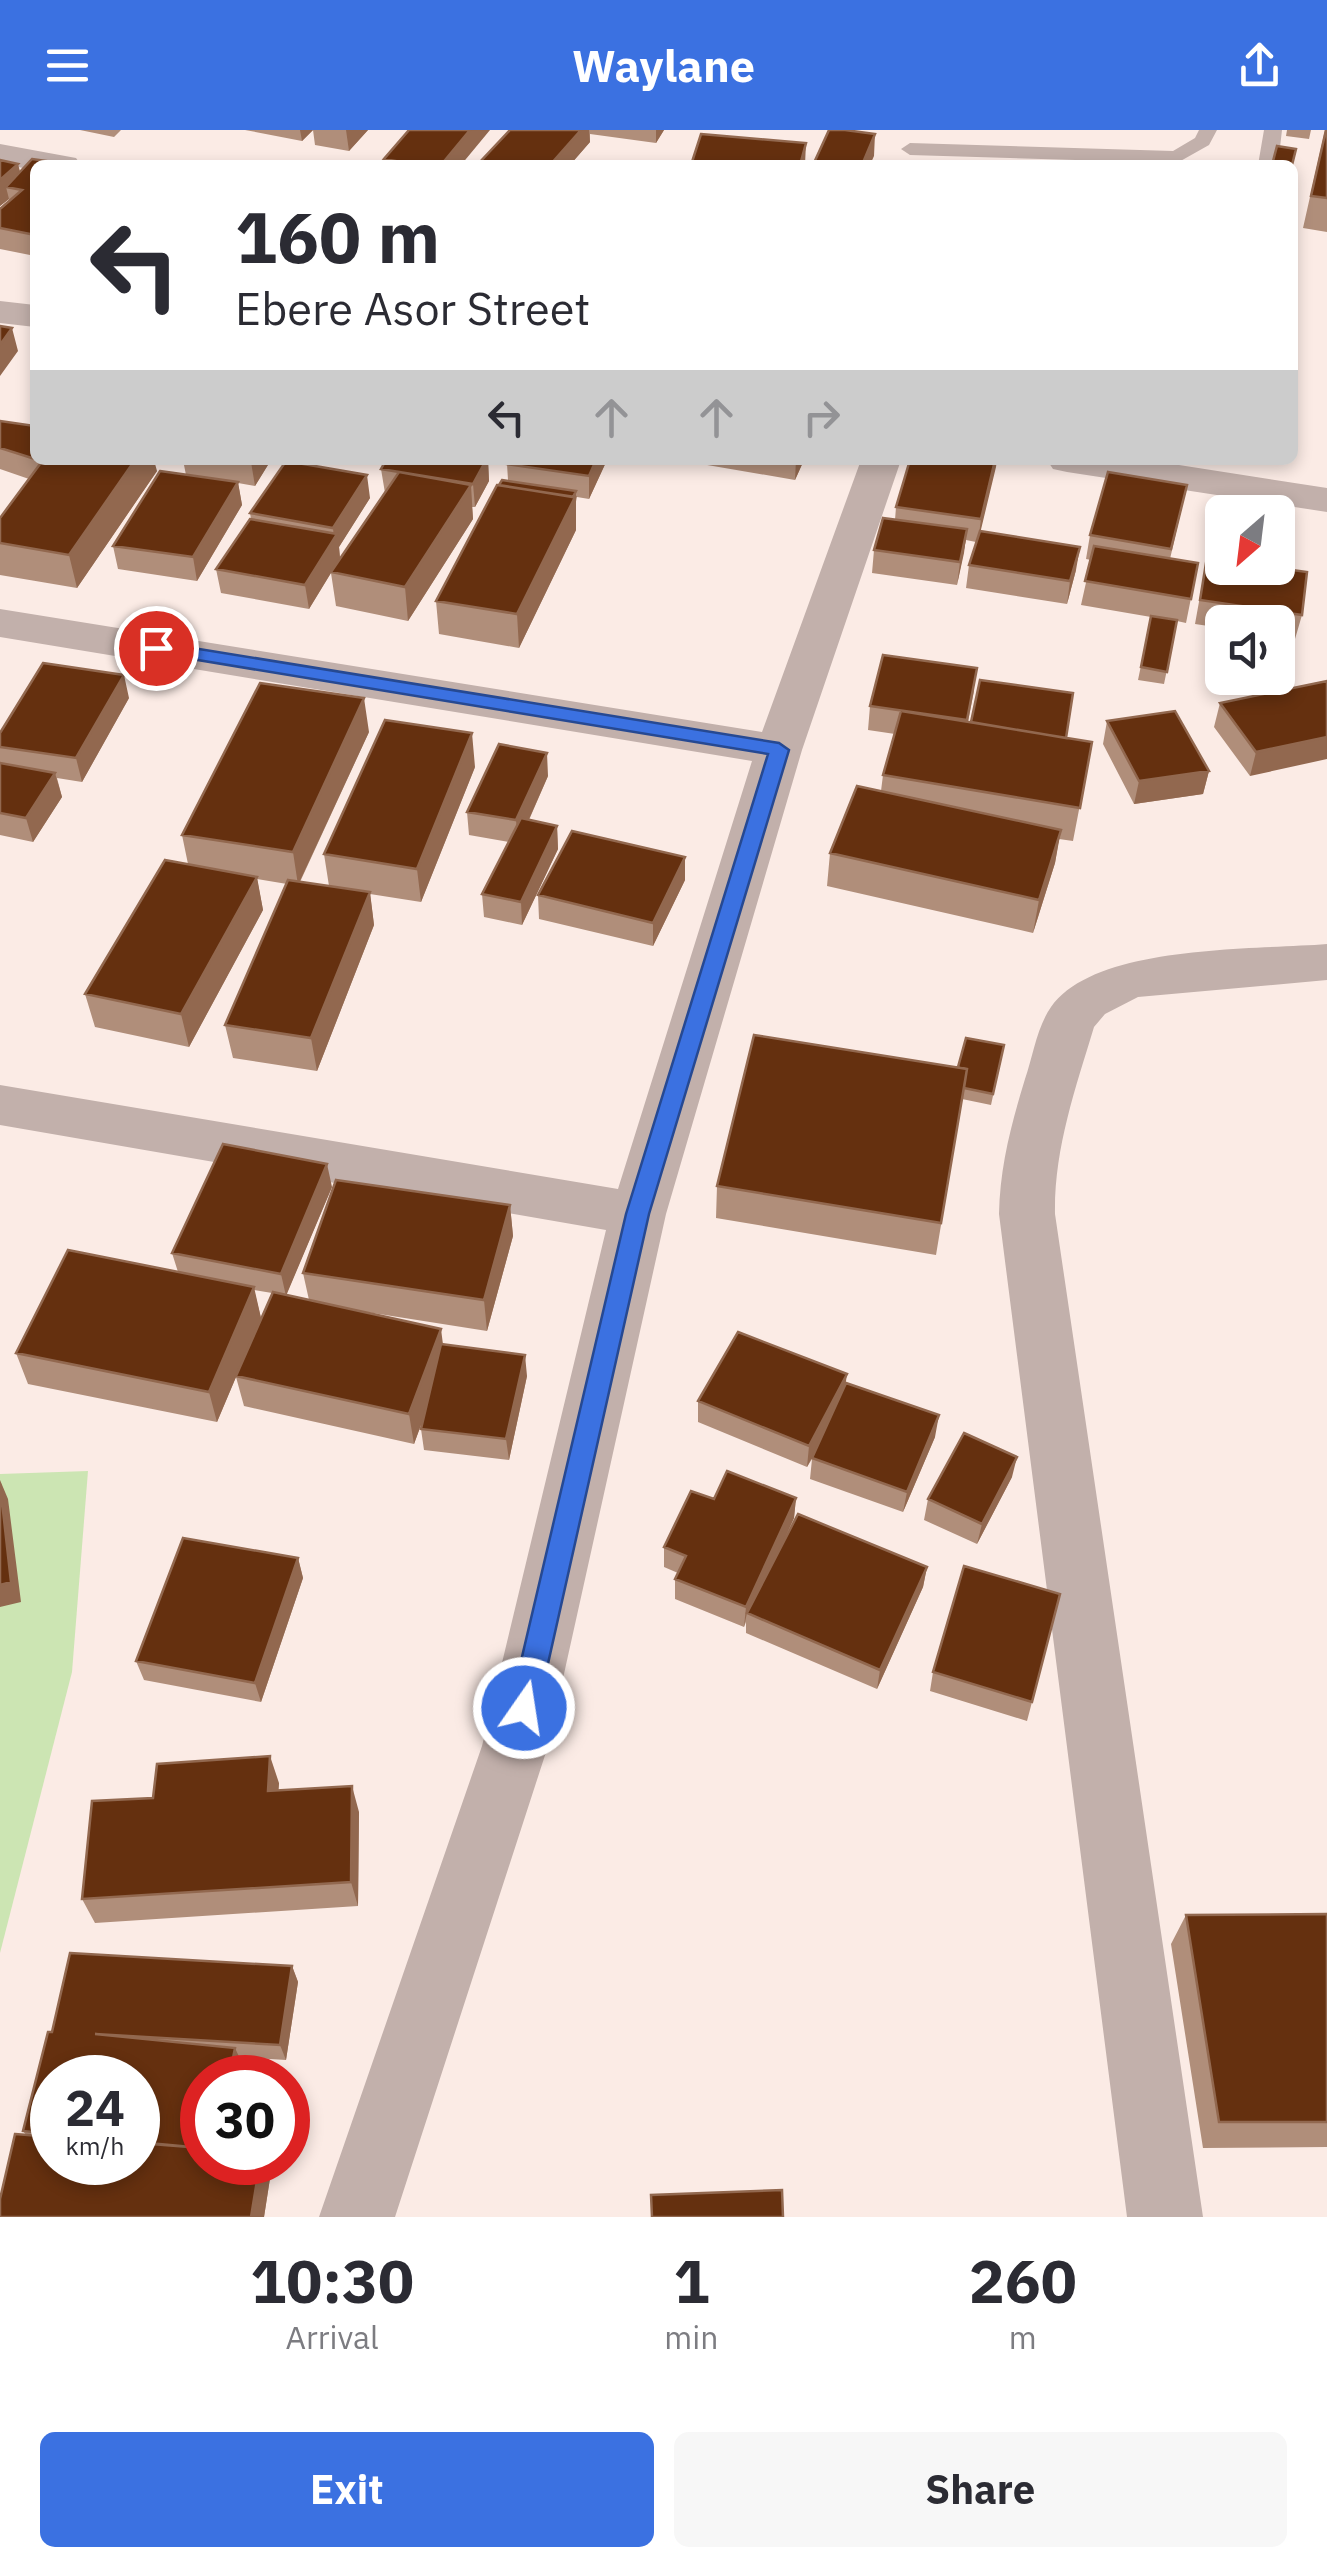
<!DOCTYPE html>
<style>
:root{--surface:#fff;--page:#f7f7f7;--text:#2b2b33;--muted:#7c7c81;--accent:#3b71e1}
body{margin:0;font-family:"IBM Plex Sans",sans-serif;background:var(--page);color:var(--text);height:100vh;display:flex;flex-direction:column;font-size:38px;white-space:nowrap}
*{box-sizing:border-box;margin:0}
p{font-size:32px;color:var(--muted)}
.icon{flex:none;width:55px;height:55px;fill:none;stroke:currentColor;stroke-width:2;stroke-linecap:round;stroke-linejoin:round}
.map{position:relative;height:2087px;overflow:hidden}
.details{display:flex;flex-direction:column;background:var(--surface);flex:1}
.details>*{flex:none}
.guide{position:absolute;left:30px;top:30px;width:1268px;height:305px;border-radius:15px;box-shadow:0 5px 15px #0003;background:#fff;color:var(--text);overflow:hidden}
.needle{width:65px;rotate:208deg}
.buttons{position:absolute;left:1205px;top:365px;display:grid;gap:20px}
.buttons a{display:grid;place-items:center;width:90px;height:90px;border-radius:15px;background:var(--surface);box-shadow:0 5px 15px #0003;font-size:50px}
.speed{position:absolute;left:30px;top:1925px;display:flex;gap:20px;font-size:50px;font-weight:700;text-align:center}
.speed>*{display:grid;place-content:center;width:130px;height:130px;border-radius:50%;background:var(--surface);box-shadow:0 5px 15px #0003;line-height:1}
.speed small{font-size:25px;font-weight:400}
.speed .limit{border:15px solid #d22;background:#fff;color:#111}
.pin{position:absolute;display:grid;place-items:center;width:85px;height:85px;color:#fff;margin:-42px;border:5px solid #fff;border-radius:50%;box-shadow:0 2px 10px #0007}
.me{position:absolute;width:110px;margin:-55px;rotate:13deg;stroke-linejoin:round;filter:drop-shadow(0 0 8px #0008)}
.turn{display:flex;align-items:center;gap:35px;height:210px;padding:0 40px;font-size:45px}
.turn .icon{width:130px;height:130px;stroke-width:2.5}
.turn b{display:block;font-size:70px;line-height:85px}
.lanes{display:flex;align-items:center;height:95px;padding:0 40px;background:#0003;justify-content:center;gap:50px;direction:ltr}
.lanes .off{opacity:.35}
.eta{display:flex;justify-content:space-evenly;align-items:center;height:170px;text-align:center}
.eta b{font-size:60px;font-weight:700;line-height:70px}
.primary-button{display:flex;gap:20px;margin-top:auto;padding:20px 40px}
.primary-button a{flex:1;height:115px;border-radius:15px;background:var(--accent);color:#fff;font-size:40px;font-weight:700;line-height:115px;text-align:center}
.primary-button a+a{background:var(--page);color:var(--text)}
header{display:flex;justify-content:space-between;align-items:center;height:130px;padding:0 40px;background:var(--accent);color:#fff;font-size:45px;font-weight:700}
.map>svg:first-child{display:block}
.green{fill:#cce5b3}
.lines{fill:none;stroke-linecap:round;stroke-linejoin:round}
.lane{fill:#c2b0ab;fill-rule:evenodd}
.street{fill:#c2b0ab;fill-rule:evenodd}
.wall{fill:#b08e7a;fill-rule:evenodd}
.shaded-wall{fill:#92684f}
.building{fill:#65300f;stroke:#92684f;stroke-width:2.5}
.route{fill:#3b71e1;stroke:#264992;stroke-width:2.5}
</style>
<header><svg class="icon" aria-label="menu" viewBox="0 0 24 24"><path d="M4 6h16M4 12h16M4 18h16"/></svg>Waylane<svg class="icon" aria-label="share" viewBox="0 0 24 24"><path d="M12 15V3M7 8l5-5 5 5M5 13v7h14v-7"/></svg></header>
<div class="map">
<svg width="1327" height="2087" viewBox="0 0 1327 2087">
<rect width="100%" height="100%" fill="#fbebe5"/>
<!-- green -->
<path class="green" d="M88 1341 72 1542 0 1823V1344Z"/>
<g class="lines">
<!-- lane -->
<path class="lane" d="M1199 0H1217L1209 15 1177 33 910 25 901 19 910 13 1173 21 1195 8Z
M1264 0H1282L1278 35H1258Z"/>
<!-- street -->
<path class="street" d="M0 14 76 28 81 35H35V40L0 34Z
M0 171 35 175V197L0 193Z
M861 330H901L802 620 666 1084 548 1616 395 2087H319L482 1616 606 1100 0 995V955L618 1059 752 631 0 507V479L762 602Z
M1047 330H1147L1327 358V382L1067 342 1053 339Z
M1327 814V850L1138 867 1105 884 1094 897C1075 960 1054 1019 1055 1084L1203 2087H1127L999 1084C1000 1036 1011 995 1025 949 1033 926 1037 897 1051 877 1095 814 1254 820 1327 814Z"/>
</g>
<!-- wall -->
<path class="wall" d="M80 0H121L114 7Z
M245 0H368L349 21 315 15 313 0 302 11Z
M510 0H664L656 13 590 4V12L570 35H478Z
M1287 0H1311L1309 9 1286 6Z
M1325 0H1327V102L1303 98Z
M384 29 461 35H384Z
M0 30 20 42 35 35V126L0 119V79L9 71V69L0 76Z
M0 291 35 330 157 341 77 458 0 445V388L29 349 0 339Z
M183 330H271L255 356 238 353 242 375 197 451 118 439 113 416 186 345Z
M386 330H488L489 351 475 377H472L473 389 408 491 336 476 331 443 309 479 221 463 216 439 251 389 250 383 370 368 339 417 340 428 385 363 381 339Z
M607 330 589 369 577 367 575 376 576 400 519 518 439 504 436 471 499 355 508 350 507 334Z
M678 330H804L795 350Z
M910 330H997L980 401 1076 440 1067 474 966 458 969 435 976 412 966 410 957 455 872 443 874 420 895 390 896 377Z
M1187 355 1170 429 1198 433 1186 493 1177 491 1164 554 1138 550 1151 487 1081 475 1091 430 1086 429 1090 405Z
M1207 427 1302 485 1295 509 1278 506V492H1222V498L1195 494Z
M1327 551 1250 646 1214 597 1220 573Z
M974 561 968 592 1092 612 1073 711 1059 709 1055 733 1033 803 827 756 830 723 881 661 883 645 895 604 868 600 870 576Z
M129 568 82 652 57 648 62 667 33 712 0 705V603Z
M1107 591 1209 641 1203 664 1134 674 1103 614Z
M369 602 300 752 329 756 324 724 475 637 421 772 370 764 374 795 317 941 233 928 225 895 287 754 257 749 263 780 189 917 95 897 85 864 188 734 182 705Z
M548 646 529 690 557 696 558 719 522 795 484 787 482 764 509 712 469 705 467 682Z
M685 727V750L653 816 539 789 538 765Z
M1004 915 991 975 962 969 936 1125 716 1088 717 1056Z
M332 1057 286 1165 309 1170 303 1143 510 1075 513 1106 487 1201 360 1181 527 1246 509 1330 424 1320 421 1299 423 1289 414 1314 244 1276 236 1247 217 1292 28 1254 16 1223 178 1142 172 1123ZM254 1160 272 1163 261 1188Z
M846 1254 935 1307 903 1382 810 1349 812 1329 807 1337 698 1292V1271Z
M1012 1347 977 1414 924 1390 928 1369Z
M796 1368 794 1388 780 1420 927 1437 923 1457 877 1559 746 1503V1492L744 1497 675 1469V1449L678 1443 664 1437V1417L714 1369Z
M298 1428 303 1448 261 1572 144 1550 136 1531Z
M933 1542 1032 1572 1027 1591 930 1561Z
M279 1653 278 1660 359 1682 358 1776 95 1793 82 1769 153 1668Z
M1327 1784V2017L1203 2018 1171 1814 1186 1785Z
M70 1823 292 1836 298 1852 286 1930 239 1927 242 1933 239 1948H202V2032H267L271 2042 264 2087H0V2069L15 2004 26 2005 23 2001 48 1902H52ZM52 1948H138V2032H52Z"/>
<!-- shaded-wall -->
<path class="shaded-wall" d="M300 0H313L302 11Z
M346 0H368L349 21Z
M470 0H490L461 35H441Z
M581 0H589L590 12 570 35H550Z
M656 0H664L656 13Z
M875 4 874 26 870 35H862Z
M806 13 805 35H800Z
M18 34 24 56 6 57 9 69 0 76V50Z
M12 198 18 221 0 246V215Z
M135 330H154L157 341 77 458 69 425Z
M252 330H271L255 356 251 332Z
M486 330H488L489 351 475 377 473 354Z
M596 330H607L589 369V346Z
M796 330H804L795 350Z
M995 330H997L996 337 978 412 981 389Z
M367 345 370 368 339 417 340 428 309 479 305 455 334 409 333 398Z
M238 352 242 375 197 451 193 427Z
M471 355 473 389 408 491 405 457Z
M576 361V400L519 518 517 484Z
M967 399 964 423 957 455 960 432Z
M1080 417 1076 440 1067 474 1070 451Z
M124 545 129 568 82 652 76 628Z
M364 568 369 602 298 755 293 722Z
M472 603 475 637 421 772 417 739Z
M1327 607V629L1250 646 1256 622Z
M547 623 548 646 518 714 516 690Z
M1209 641 1203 664 1134 674 1139 651Z
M55 643 62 667 33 712 26 688Z
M557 696 558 719 522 795 521 772Z
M1061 700 1055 733 1033 803 1039 770Z
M685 727V750L653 816V793Z
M257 747 263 780 189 917 181 884Z
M370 762 374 795 317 941 311 908Z
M327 1034 332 1057 286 1166 281 1144Z
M510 1075 513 1106 487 1201 484 1170Z
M254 1157 261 1188 217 1292 209 1262Z
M441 1199 445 1230 414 1314 409 1284Z
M525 1225 527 1246 509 1330 506 1309Z
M847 1244 844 1265 807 1337 809 1316Z
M939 1285 935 1307 903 1382 907 1362Z
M1017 1327 1012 1347 977 1414 982 1394Z
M0 1350 8 1369 21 1472 0 1477Z
M796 1368 794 1388 750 1484 747 1483 744 1497 746 1477Z
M298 1428 303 1448 261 1572 255 1553Z
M927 1437 923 1457 877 1559 880 1540Z
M270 1626 279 1653 277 1686 268 1661Z
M352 1656 359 1682 358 1776 351 1752Z
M292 1836 298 1852 286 1930 280 1915Z
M235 1918 242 1933 239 1948H229Z
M260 2032H267L271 2042 264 2087H251Z"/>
<!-- building -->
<path class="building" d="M409 0H470L441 35H418L384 29Z
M510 0H581L550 35 478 34Z
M829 0H845L875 4 862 35H813Z
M1326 0H1327V68L1311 66Z
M701 4 806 13 800 35H691Z
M1277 16 1296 19 1292 35H1272Z
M32 29 74 35H35V62L32 61 35 62V105L0 98V79L22 60 6 57Z
M0 30 18 34 0 50Z
M0 196 12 198 0 215Z
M0 291 35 296V329L0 318Z
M43 330H135L69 425 0 413V388Z
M386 330H486L473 354 381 339Z
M509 330H596L589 346 507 334Z
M910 330H995L981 389 896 377Z
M286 331 367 345 333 398 250 383Z
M160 341 238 352 193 427 113 416Z
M399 342 471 355 405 457 331 442Z
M1108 342 1187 355 1171 419 1090 405Z
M502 350 576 361 573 367 499 355Z
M497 355 575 367 517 484 436 471Z
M883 388 967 399 960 432 874 420Z
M250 389 337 404 305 455 216 439Z
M980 401 1080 417 1070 451 969 435Z
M1094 416 1198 433 1191 469 1085 451Z
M1207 427 1222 429V438H1278L1307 442 1302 485 1200 470Z
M1151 486 1177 490 1167 542 1141 537Z
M883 525 977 538 967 590 870 576Z
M43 533 124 545 76 628 0 617V603Z
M980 550 1073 563 1066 608 971 592Z
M1327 551V607L1256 622 1220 573Z
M260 553 364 568 293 722 182 705Z
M901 581 1092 612 1080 678 883 645Z
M1175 581 1209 641 1139 651 1107 591Z
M385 590 472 603 417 739 324 724Z
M499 614 547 623 516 690 467 682Z
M0 633 55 643 26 688 0 683Z
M857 656 1061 700 1039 770 830 723Z
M521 688 557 696 521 772 482 764Z
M572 701 685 727 653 793 538 765Z
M165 730 257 747 181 884 85 864Z
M288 750 370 762 311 908 225 895Z
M754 905 967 939 941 1093 717 1056Z
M966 908 1004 915 993 964 964 958 967 939 958 937Z
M223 1014 327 1034 281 1144 172 1123Z
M336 1050 510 1075 484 1170 303 1143Z
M68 1120 254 1157 209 1262 16 1223Z
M273 1162 441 1199 409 1284 236 1246Z
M738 1202 847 1244 809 1316 698 1271Z
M441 1214 525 1225 506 1309 421 1299Z
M846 1253 939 1285 907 1362 812 1328Z
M964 1303 1017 1327 982 1394 928 1369Z
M727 1341 796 1368 746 1477 675 1449 686 1426 664 1417 691 1361 714 1369Z
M0 1354 11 1452 0 1455Z
M798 1384 927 1437 880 1540 747 1483Z
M183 1408 298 1428 255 1553 136 1531Z
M964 1436 1060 1464 1032 1572 933 1542Z
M270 1626 268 1661 352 1656 351 1752 82 1769 92 1671 153 1668 157 1634Z
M1327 1784V1992H1219L1186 1785Z
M70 1823 292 1836 280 1915 95 1904 235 1918 229 1948H202V2018L138 2012V1948H52V2004L23 2001 48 1902H52Z
M15 2004 52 2007V2032H138V2013L202 2018V2032H260L251 2087H0V2069Z
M782 2060 783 2087H652L651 2065Z"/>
<!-- route -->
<path class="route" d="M156 512 779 613 789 620 649 1084 538 1578 534 1587 524 1591 514 1587 510 1578 626 1084 768 624 149 522V514Z"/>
</svg>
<div class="buttons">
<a><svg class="needle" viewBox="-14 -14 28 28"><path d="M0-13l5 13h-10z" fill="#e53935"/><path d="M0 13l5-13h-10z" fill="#7c7c81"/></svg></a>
<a><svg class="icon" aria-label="sound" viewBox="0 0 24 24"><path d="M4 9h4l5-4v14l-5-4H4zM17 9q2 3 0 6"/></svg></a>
</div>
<div class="speed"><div>24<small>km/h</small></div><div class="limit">30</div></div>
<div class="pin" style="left:156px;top:518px;background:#d93025"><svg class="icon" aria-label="arrive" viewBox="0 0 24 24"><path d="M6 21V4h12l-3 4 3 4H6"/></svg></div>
<svg class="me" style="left:524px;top:1578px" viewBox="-20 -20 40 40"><circle r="17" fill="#3b71e1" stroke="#fff" stroke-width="3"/><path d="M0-11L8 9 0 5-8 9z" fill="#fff"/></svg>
<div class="guide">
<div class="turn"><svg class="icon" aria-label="left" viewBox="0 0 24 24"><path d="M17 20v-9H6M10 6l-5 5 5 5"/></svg><div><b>160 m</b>Ebere Asor Street</div></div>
<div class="lanes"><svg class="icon" aria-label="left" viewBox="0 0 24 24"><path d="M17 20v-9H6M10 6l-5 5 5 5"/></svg><svg class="icon off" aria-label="ahead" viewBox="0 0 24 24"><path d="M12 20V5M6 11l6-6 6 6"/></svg><svg class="icon off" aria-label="ahead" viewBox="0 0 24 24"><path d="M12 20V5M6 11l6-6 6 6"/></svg><svg class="icon off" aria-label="right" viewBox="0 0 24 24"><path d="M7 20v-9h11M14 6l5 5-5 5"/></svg></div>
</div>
</div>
<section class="details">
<div class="eta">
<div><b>10:30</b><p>Arrival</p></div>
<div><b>1</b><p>min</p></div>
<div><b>260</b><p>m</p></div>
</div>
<div class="primary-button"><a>Exit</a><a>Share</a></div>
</section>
